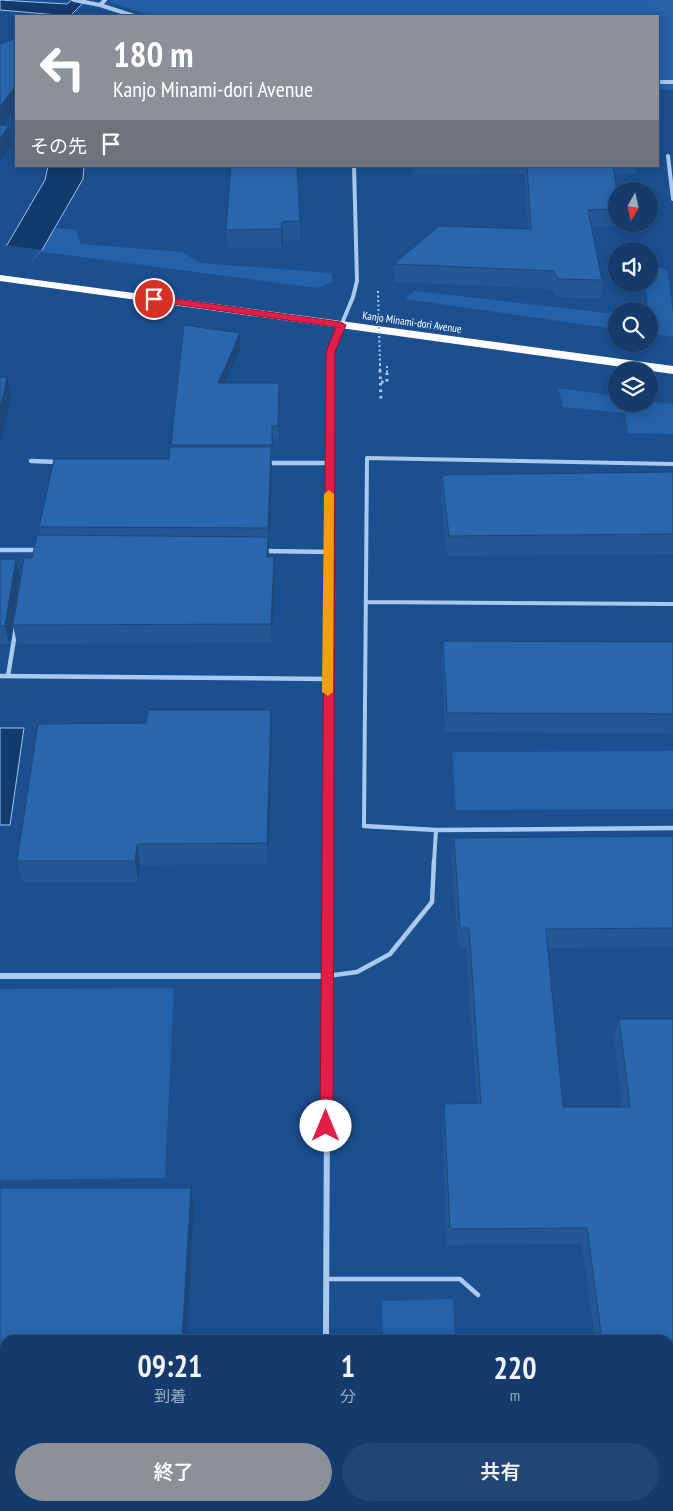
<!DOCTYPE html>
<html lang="ja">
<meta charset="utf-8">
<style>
:root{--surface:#143b6b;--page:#214673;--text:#f1f3f6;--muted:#9dadc1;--line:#33557e;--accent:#8c9099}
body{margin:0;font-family:"PT Sans Narrow","Noto Sans JP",sans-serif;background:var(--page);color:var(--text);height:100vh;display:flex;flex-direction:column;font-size:19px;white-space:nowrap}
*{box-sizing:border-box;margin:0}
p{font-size:16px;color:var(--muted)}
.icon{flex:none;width:28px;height:28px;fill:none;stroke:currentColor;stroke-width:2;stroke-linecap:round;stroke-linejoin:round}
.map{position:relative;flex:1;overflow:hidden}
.sheet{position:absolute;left:0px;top:1335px;width:674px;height:176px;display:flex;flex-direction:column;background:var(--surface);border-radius:15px 15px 0 0;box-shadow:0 2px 12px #0003,0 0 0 1px var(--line)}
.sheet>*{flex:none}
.guide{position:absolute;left:15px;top:15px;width:644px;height:152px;border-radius:0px;box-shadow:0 2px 12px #0003,0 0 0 1px var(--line);background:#8c9099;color:#fff;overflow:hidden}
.needle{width:32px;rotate:189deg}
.buttons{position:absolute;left:608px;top:182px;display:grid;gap:10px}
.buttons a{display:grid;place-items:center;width:50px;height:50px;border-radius:50%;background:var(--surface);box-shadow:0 2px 12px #0003,0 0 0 1px var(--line);font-size:25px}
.pin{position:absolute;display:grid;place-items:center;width:42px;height:42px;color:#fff;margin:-21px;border:2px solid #fff;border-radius:50%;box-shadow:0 1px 5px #0007}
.me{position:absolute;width:55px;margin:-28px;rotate:0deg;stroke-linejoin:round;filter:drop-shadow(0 0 4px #0008)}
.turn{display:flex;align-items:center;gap:18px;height:105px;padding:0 15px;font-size:22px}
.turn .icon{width:65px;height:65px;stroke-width:2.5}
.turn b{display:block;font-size:35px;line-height:42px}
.then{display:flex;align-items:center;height:48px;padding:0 15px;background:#0003;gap:10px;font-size:19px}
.eta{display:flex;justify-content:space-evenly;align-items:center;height:85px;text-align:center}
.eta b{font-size:30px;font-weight:600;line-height:35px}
.cta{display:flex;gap:10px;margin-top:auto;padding:10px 15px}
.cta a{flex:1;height:58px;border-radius:30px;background:var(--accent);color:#fff;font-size:20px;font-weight:600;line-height:58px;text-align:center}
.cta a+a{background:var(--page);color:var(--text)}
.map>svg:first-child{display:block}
.green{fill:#2461a8}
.water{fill:#123a6d;stroke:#9cc4f0}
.pier{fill:#1b4f8f}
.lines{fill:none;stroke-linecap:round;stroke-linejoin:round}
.path-far1{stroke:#a9c9ee;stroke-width:2;stroke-dasharray:2 2.5;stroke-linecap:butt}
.path{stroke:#a9c9ee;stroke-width:3;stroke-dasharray:2.5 4;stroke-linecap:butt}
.lane-far1{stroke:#a9c9ee;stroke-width:4}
.lane{stroke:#a9c9ee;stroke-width:4.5}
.street-far2{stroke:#a9c9ee;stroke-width:4}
.street-far1{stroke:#a9c9ee;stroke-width:4.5}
.street{stroke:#a9c9ee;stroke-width:6}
.highway{fill:#fff;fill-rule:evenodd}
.path-bridge{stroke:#a9c9ee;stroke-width:2;stroke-dasharray:2 2.5;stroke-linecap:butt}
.wall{fill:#245895}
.shaded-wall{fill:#1d4779}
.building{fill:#2a66ad;stroke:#1d4779}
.route{fill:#e11d48;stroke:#92132f}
.slow{fill:#f59e0b}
.labels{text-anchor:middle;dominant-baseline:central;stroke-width:5;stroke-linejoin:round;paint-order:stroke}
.far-street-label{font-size:11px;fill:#fff;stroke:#1b4f8f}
</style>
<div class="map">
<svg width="673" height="1511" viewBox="0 0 673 1511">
<rect width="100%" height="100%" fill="#1b4f8f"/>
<!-- green -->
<path class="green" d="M112 0H673V90L658 89V16H152L110 2Z
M55 228 76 230 81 244 182 252 201 263 331 273 333 282 317 288 44 252 42 250Z
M655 266 667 270 673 313V337L649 333V317L646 284H649V269Z
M415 291 616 314V329L405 299Z
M558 388 616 396V404H649V401L673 404V434L628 433 625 413 563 407Z
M673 751V809L456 810 452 752Z
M174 988 165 1178 0 1180V989Z
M453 1299 455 1340H383L382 1301Z
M387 1506H570V1511H387Z"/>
<!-- water -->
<path class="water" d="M0 0 67 4 72 0H86L70 16 0 10Z
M48 166H84L83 179 42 250 0 293V251L7 245 45 180Z
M0 728H24L10 825H0Z"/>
<!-- pier -->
<path class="pier" d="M7 245 42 250 0 296V249Z"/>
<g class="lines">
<!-- path-far1 -->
<path class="path-far1" d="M380 364V372
M387 366V372"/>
<!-- path -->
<path class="path" d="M380 370 381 401
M381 382H387V370"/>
<!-- lane-far1 -->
<path class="lane-far1" d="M366 602 673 604
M364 826 367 458 673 464
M434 862 436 830"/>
<!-- lane -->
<path class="lane" d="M327 976 357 972 390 954 432 902 434 861
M327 1279H460L478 1295"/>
<!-- street-far2 -->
<path class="street-far2" d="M74 0 100 5
M105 0 100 5 134 16
M658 82H673
M668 156 673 199
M330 372V352L353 297 357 281 354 166"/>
<!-- street-far1 -->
<path class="street-far1" d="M31 461 58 462
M267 463H329
M0 550H39
M263 551 329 552
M0 676 328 679
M8 676 16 627
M364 826 436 830 673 828
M328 862 330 370"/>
<!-- street -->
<path class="street" d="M0 976H326
M326 1340 328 861
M323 1506V1511"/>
<!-- highway -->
<path class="highway" d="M0 275 673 366V374L0 281Z"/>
<!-- path-bridge -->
<path class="path-bridge" d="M378 291 380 364"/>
</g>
<!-- wall -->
<path class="wall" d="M231 166 300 221V240L283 241 281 248H228L226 230Z
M411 166H637L636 174H614L616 191V224H618L617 226 591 227 602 280 600 298 556 297 551 289 394 282V264L528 229 525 174 412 175Z
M240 333 241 347 225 383 279 397V439H273L272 459H271L269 548H268L269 557H274L275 576 272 643 17 644 13 625 32 558 40 535 39 527 169 459 172 447 171 445Z
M673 472V554L447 556 441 496 442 475Z
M0 559H16L20 577 9 644H0Z
M443 641 673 642V734L445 732 442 661Z
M272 732 268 864 140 865 138 882H23L17 861Z
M673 836V947L548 948 563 1107H622L614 1037 619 1019H673V1511H596V1506H669V1340H595L582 1244 447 1245 442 1121 444 1104H477L466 948 458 947 452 857 454 838Z
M0 1188 194 1205 187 1340H5V1463H0Z"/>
<!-- shaded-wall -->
<path class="shaded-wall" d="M16 85V108L0 130V107Z
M9 126 12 144 0 161V138Z
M282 222 283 241 281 248V229Z
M240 333 241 347 219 397 218 383Z
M7 377 11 396 0 446V409Z
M279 383V439L278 426Z
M272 426 273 439 272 459Z
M271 447 272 467 269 548 268 528Z
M268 537 269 556 268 576 267 557Z
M274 557 275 576 272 643 271 624Z
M16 559 20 577 9 644 5 626Z
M271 710 272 732 268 864 267 843Z
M137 844 140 865 138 882 135 861Z
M191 1188 194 1205 187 1340H182Z
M172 1506H177V1511H172Z"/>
<!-- building -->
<path class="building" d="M16 38V85L0 107V44Z
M0 125 9 126 0 138Z
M231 166H297L300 221 282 222 281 229 226 230Z
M527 166H613L617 191 616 209 588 210 602 280 558 279 553 271 394 264 439 226 531 229Z
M184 325 240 333 218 383H279L278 426H272V445H171Z
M0 377H7L0 409Z
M170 447H271L268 528 39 527 54 459H169Z
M673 472V534L449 536 442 475Z
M37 535 268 537 267 557H274L271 624 13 625 24 558H32Z
M0 559H16L5 626H0Z
M443 641 673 642V714L447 713Z
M148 710H271L267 843 137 844 135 861H17L38 724 146 723Z
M673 836V928L546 929 563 1107H630L619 1019H673V1511H603V1506H669V1340H602L587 1228 450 1229 444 1104 481 1103 469 928H460L454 838Z
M0 1188H191L182 1340H5V1450H0Z
M110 1506H172V1511H110Z"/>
<!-- route -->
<path class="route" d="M154 296 341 322 346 325 335 352 333 1126 331 1131 326 1133 322 1131 320 1126 326 352 336 327 151 301 150 299Z"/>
<!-- slow -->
<path class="slow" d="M329 490 334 494 333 692 328 696 322 692 324 494Z"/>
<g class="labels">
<!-- far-street labels -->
<g class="far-street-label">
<text transform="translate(412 322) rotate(8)">Kanjo Minami-dori Avenue</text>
</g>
</g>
</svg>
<div class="buttons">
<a><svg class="needle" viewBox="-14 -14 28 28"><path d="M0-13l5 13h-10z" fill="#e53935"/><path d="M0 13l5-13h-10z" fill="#9dadc1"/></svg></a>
<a><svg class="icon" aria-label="sound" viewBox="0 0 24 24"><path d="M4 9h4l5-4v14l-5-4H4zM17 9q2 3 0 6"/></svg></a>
<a><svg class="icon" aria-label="search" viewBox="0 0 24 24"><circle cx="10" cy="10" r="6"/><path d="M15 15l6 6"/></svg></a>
<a><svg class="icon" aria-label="layers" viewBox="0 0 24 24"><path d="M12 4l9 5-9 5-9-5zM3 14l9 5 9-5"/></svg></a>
</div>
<div class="pin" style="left:154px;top:299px;background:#d93025"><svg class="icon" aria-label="arrive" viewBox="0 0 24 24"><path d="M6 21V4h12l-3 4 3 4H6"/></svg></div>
<svg class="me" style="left:326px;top:1126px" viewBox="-20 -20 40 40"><circle r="19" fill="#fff"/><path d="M0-13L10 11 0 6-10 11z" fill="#e11d48"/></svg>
<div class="guide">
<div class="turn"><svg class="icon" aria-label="left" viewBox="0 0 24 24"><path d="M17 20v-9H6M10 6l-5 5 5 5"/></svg><div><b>180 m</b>Kanjo Minami-dori Avenue</div></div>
<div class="then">その先<svg class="icon" aria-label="arrive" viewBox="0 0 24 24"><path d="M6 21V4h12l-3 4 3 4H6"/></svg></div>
</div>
<section class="sheet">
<div class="eta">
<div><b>09:21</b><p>到着</p></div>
<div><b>1</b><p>分</p></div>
<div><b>220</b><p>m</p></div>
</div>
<div class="cta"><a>終了</a><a>共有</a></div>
</section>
</div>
